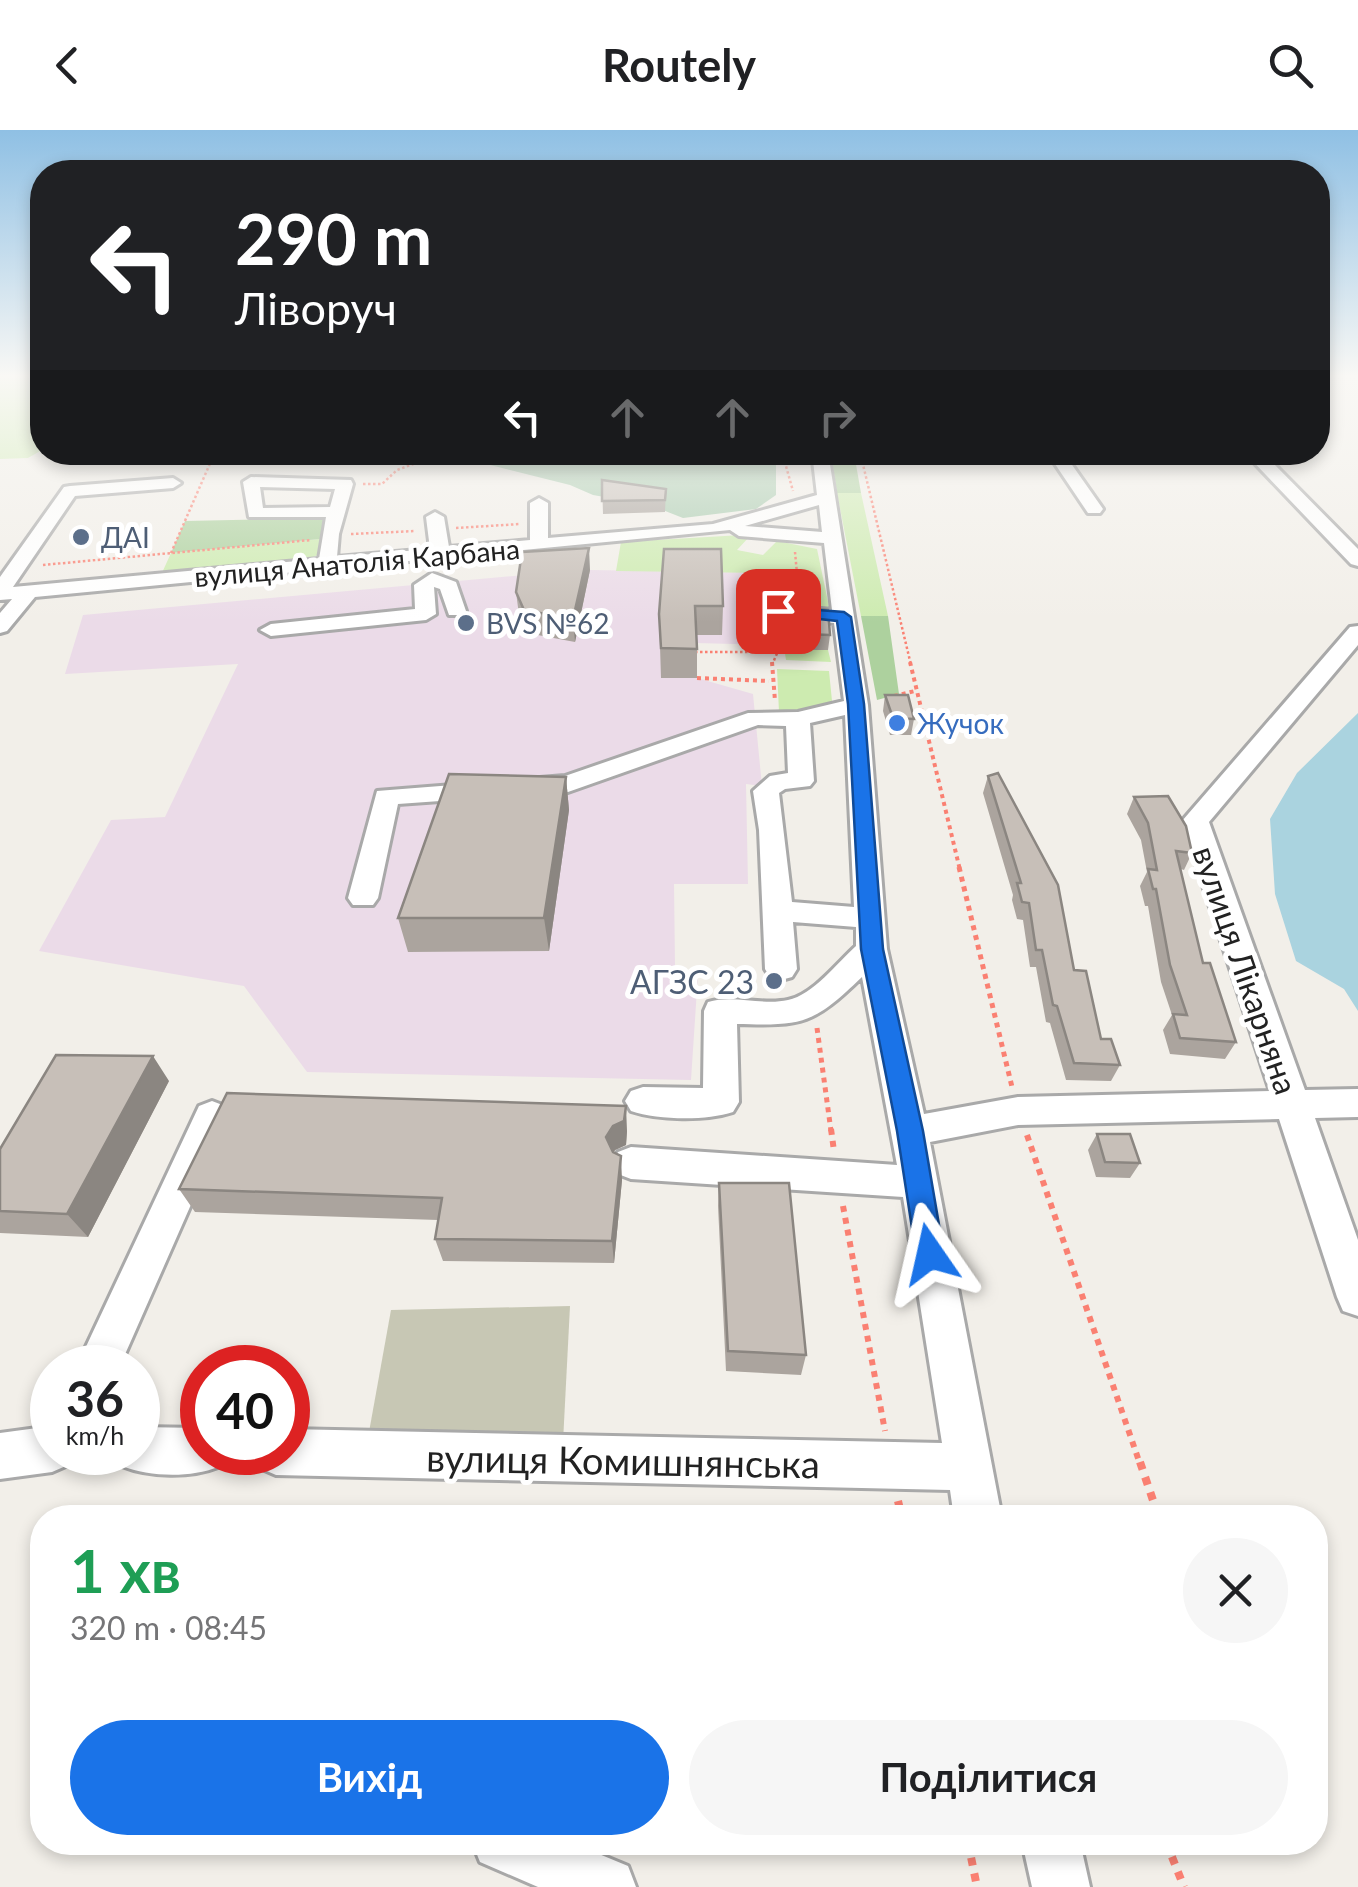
<!DOCTYPE html>
<html lang="uk">
<meta charset="utf-8">
<style>
:root{--surface:#fff;--page:#f6f6f6;--text:#202124;--muted:#757577;--accent:#1a73e8}
body{margin:0;font-family:Lato,sans-serif;background:var(--page);color:var(--text);height:100vh;display:flex;flex-direction:column;font-size:38px;white-space:nowrap}
*{box-sizing:border-box;margin:0}
p{font-size:32px;color:var(--muted)}
.icon{flex:none;width:55px;height:55px;fill:none;stroke:currentColor;stroke-width:2;stroke-linecap:round;stroke-linejoin:round}
.map{position:relative;flex:1;overflow:hidden}
.panel{position:absolute;left:30px;top:1375px;width:1298px;height:350px;display:flex;flex-direction:column;background:var(--surface);border-radius:40px;box-shadow:0 5px 15px #0003}
.panel>*{flex:none}
.guide{position:absolute;left:30px;top:30px;width:1300px;height:305px;border-radius:40px;box-shadow:0 5px 15px #0003;background:#202124;color:#fff;overflow:hidden}
.speed{position:absolute;left:30px;top:1215px;display:flex;gap:20px;font-size:50px;font-weight:700;text-align:center}
.speed>*{display:grid;place-content:center;width:130px;height:130px;border-radius:50%;background:var(--surface);box-shadow:0 5px 15px #0003;line-height:1}
.speed small{font-size:25px;font-weight:400}
.speed .limit{border:15px solid #d22;background:#fff;color:#111}
.pin{position:absolute;display:grid;place-items:center;width:85px;height:85px;color:#fff;margin:-42px;border-radius:20px;box-shadow:0 5px 15px #0006}
.me{position:absolute;width:110px;margin:-55px;rotate:349deg;stroke-linejoin:round;filter:drop-shadow(0 0 8px #0008)}
.turn{display:flex;align-items:center;gap:35px;height:210px;padding:0 40px;font-size:45px}
.turn .icon{width:130px;height:130px;stroke-width:2.5}
.turn b{display:block;font-size:70px;line-height:85px}
.lanes{display:flex;align-items:center;height:95px;padding:0 40px;background:#0003;justify-content:center;gap:50px;direction:ltr}
.lanes .off{opacity:.35}
.round{display:grid;place-items:center;flex:none;width:105px;height:105px;border-radius:52px;background:var(--page)}
.head{display:flex;align-items:center;justify-content:space-between;height:170px;padding:0 40px}
h1{font-size:60px;font-weight:700;line-height:75px;color:#1e9e55}
.primary-button{display:flex;gap:20px;margin-top:auto;padding:20px 40px}
.primary-button a{flex:1;height:115px;border-radius:60px;background:var(--accent);color:#fff;font-size:40px;font-weight:700;line-height:115px;text-align:center}
.primary-button a+a{background:var(--page);color:var(--text)}
header{display:flex;justify-content:space-between;align-items:center;height:130px;padding:0 40px;background:var(--surface);font-size:45px;font-weight:700}
.map>svg:first-child{display:block}
.industrial{fill:#ebdbe8}
.construction{fill:#c7c7b4}
.grass{fill:#cdebb0}
.forest{fill:#add19e}
.cemetery{fill:#aacbaf}
.water{fill:#aad3df}
.lines{fill:none;stroke-linecap:round;stroke-linejoin:round}
.minor-casing{stroke:#a9a9a9;stroke-width:6}
.path-far4{stroke:#fa8072;stroke-width:2.5;stroke-dasharray:2.5 2.5;stroke-linecap:butt}
.path-far3{stroke:#fa8072;stroke-width:4;stroke-dasharray:4 4;stroke-linecap:butt}
.path-far2{stroke:#fa8072;stroke-width:5;stroke-dasharray:5 5;stroke-linecap:butt}
.path-far1{stroke:#fa8072;stroke-width:6;stroke-dasharray:6 6;stroke-linecap:butt}
.path{stroke:#fa8072;stroke-width:8;stroke-dasharray:8 8;stroke-linecap:butt}
.minor{fill:#fff;fill-rule:evenodd}
.wall{fill:#aba49e}
.shaded-wall{fill:#8b8681}
.building{fill:#c7bfb8;stroke:#8b8681;stroke-width:2.5}
.route{fill:#1a73e8;stroke:#114b97;stroke-width:2.5}
.service-dot{fill:#5c6f8a;stroke:#fff;stroke-width:4}
.shop-dot{fill:#3f7fe0;stroke:#fff;stroke-width:4}
.labels{text-anchor:middle;dominant-baseline:central;stroke-width:10;stroke-linejoin:round;paint-order:stroke}
.far-service-label{font-size:28px;fill:#4e5e75;stroke:#fff;text-anchor:start}
.far-street-label{font-size:28px;fill:#222;stroke:#fff}
.far-shop-label{font-size:28px;fill:#366cbe;stroke:#fff;text-anchor:start}
.street-label{font-size:32px;fill:#222;stroke:#fff}
.service-label{font-size:32px;fill:#4e5e75;stroke:#fff;text-anchor:end}
.near-street-label{font-size:38px;fill:#222;stroke:#fff}
</style>
<header><svg class="icon" aria-label="back" viewBox="0 0 24 24"><path d="M15 5l-7 7 7 7"/></svg>Routely<svg class="icon" aria-label="search" viewBox="0 0 24 24"><circle cx="10" cy="10" r="6"/><path d="M15 15l6 6"/></svg></header>
<div class="map">
<svg width="1358" height="1757" viewBox="0 0 1358 1757">
<rect width="100%" height="100%" fill="#f2efe9"/>
<!-- industrial -->
<path class="industrial" d="M590 440 772 443 778 481 769 515 695 513 697 548 753 564 762 656 746 654 748 754H674L675 836 698 844 691 950 307 942 244 856 39 821 111 690 165 687 238 534 65 544 83 485 525 445 575 512Z"/>
<!-- construction -->
<path class="construction" d="M570 1176 563 1312 369 1302 391 1180Z"/>
<!-- grass -->
<path class="grass" d="M0 246H42V320L28 328 0 329Z
M837 363H861L888 486H861Z
M742 405 750 406 737 420 763 425 777 411 817 419 831 486 797 494 801 520H828L831 532 786 530 772 443 616 441 621 412Z
M320 409V424L300 433 161 445 171 423Z
M777 539 829 541 833 581 779 582Z"/>
<!-- forest -->
<path class="forest" d="M831 323H854L861 363H837Z
M325 388 320 409 171 423 185 391Z
M861 486H888L899 564 877 570Z"/>
<!-- cemetery -->
<path class="cemetery" d="M443 323H776V365L756 379 683 388 650 375 593 365 570 355Z"/>
<!-- water -->
<path class="water" d="M1358 583V881L1344 859 1296 831 1275 764 1270 689 1297 643Z"/>
<g class="lines">
<!-- minor casing -->
<g class="minor-casing">
<path id="minor" d="M812 322H828L868 575 887 819 924 984 1018 967 1270 961 1182 691 1350 497 1358 496V515L1209 692 1305 960 1358 959V987L1315 988 1358 1110V1186L1343 1181 1337 1167 1279 989 1018 995 930 1012 1002 1388H954L950 1360 276 1345 260 1338 253 1322H288V1299L942 1313 903 1067 631 1049 618 1044 612 1033 618 1022 631 1017 897 1035 862 847C813 894 804 896 737 894L739 972 733 982C706 991 658 990 631 981L625 971 631 961 643 957 703 958 704 881 708 872C734 864 762 876 788 870 813 865 838 832 856 816V797L793 792 797 839 792 847 781 850 770 847 765 839 759 700 753 661 770 646 788 643 786 596 758 595 568 662 398 674 378 768 373 775H353L348 768 377 661 565 646 748 583 798 582 844 571 834 493 778 487 768 481 778 475 832 480 824 413 739 406 730 400 35 467 7 501 0 503V483L12 469 0 470V447L64 357 70 356 173 348 181 353 173 358 75 366 13 457 319 429 326 387H249L243 352 251 347 351 350 353 354 339 404 337 427 430 419 426 387 435 382 444 387 449 417 530 410V373L539 368 548 373V408L713 394 817 365ZM260 357 335 359 330 377 263 378ZM819 375 822 402 745 396ZM845 585 854 777 792 772 779 663 785 659 810 656 814 651 810 593Z
M1047 322H1063L1103 379 1100 383H1088Z
M1244 322H1262L1358 419V436L1351 434Z
M432 443 456 452 466 481 463 485H449L440 459 434 457 436 484 426 490 271 506 260 500 271 494 415 479 414 455Z
M212 971 225 976 230 986 119 1238H76L199 976Z
M52 1296V1322H73L68 1335 52 1342 0 1349V1303Z
M138 1297 202 1298V1322H224L218 1337C191 1348 149 1347 122 1336L116 1322H138Z
M472 1712H570L628 1736 636 1757H538L480 1732Z
M1022 1712H1080L1090 1757H1032Z"/>
</g>
<!-- path-far4 -->
<path class="path-far4" d="M782 322 793 361
M843 322 861 323
M860 322 911 535
M363 354H382L397 340 446 322
M456 398 520 394
M351 404 415 401
M795 422 799 465
M171 423 215 322
M43 435 311 410
M695 522H773
M772 535 788 498"/>
<!-- path-far3 -->
<path class="path-far3" d="M772 532 775 571
M910 532 960 740
M697 548 769 551
M894 566 915 561"/>
<!-- path-far2 -->
<path class="path-far2" d="M959 737 1012 957
M817 898 831 1001"/>
<!-- path-far1 -->
<path class="path-far1" d="M831 999 834 1021
M1027 1005 1140 1334
M843 1076 885 1301"/>
<!-- path -->
<path class="path" d="M1140 1332 1159 1388
M898 1371 902 1388
M968 1712 977 1757
M1166 1712 1184 1757"/>
<!-- minor -->
<use href="#minor" class="minor"/>
</g>
<!-- wall -->
<path class="wall" d="M602 350 666 359 665 382 603 384Z
M721 419 723 476 722 505H697V548H661L659 484Z
M590 440 575 512 527 503 519 485 516 462Z
M798 478 830 505 828 520H801L797 493Z
M885 565 914 589 911 605H890L883 581Z
M988 646 1074 840 1101 909 1120 935 1111 951 1066 950 1050 893 1046 892 1036 837H1030L1023 790 1017 789 1012 770 1013 765 983 663Z
M566 647 569 680 549 821 408 822 398 788Z
M1134 667 1192 723 1184 740 1181 739 1203 833 1236 912 1225 929 1170 924 1163 900 1172 885 1161 852 1148 776H1145L1140 756 1147 742 1141 710 1127 684Z
M169 951 88 1107 0 1103V1019Z
M627 1001 626 1015 615 1020 613 1023 622 1050 614 1133 443 1131 435 1109 438 1090 195 1082 179 1059Z
M1097 1004 1140 1033 1130 1048 1096 1047 1088 1020Z
M719 1053 806 1225 801 1245 726 1241 718 1076Z"/>
<!-- shaded-wall -->
<path class="shaded-wall" d="M589 418 590 440 575 512 573 489Z
M566 647 569 680 549 821 544 788Z
M153 926 169 951 88 1107 67 1084Z
M626 976 627 1001 626 1015 615 1020 609 1031 606 1007Z
M621 1026 622 1050 614 1133 612 1111Z"/>
<!-- building -->
<path class="building" d="M602 350 666 359 665 370 602 371Z
M589 418 573 489 524 480 516 462 522 422Z
M664 419H721L723 476H695L697 519 661 518 659 484Z
M798 478 828 480 830 505 802 504Z
M885 565H908L914 589 893 588Z
M998 643 1058 755 1074 840 1086 841 1101 909H1111L1120 935 1074 933 1057 876 1053 875 1042 820H1036L1029 773 1022 772 1017 753H1021L988 646Z
M449 644 566 647 544 788H398Z
M1168 666 1186 696 1192 723 1176 721 1203 833H1210L1236 912 1180 908 1173 884 1187 885 1170 835 1156 759H1153L1148 739 1157 740 1148 693 1134 667Z
M56 925 153 926 67 1084 0 1081V1019Z
M227 963 626 976 624 991 613 996 606 1007 613 1022 621 1026 612 1111 435 1109 442 1068 179 1059Z
M1097 1004H1130L1140 1033 1105 1032Z
M719 1053H789L806 1225 728 1221Z"/>
<!-- sky -->
<linearGradient id="sky" x2="0" y2="1"><stop stop-color="#8fc0e4"/><stop offset="0.5" stop-color="#f9f8f5"/><stop offset="1" stop-color="#f9f8f5" stop-opacity="0"/></linearGradient>
<rect width="1358" height="492" fill="url(#sky)"/>
<!-- route -->
<path class="route" d="M778 477 844 482 851 487 864 574 883 819 923 1001 944 1124 940 1133 930 1136 920 1133 916 1124 897 1001 861 819 848 574 837 491 773 484V478Z"/>
<!-- markers -->
<g class="service-dot">
<circle cx="81" cy="407" r="10"/>
<circle cx="466" cy="493" r="10"/>
<circle cx="774" cy="851" r="10"/>
</g>
<circle class="shop-dot" cx="897" cy="593" r="10"/>
<g class="labels">
<!-- far-service labels -->
<g class="far-service-label">
<text x="101" y="407">ДАІ</text>
<text x="486" y="493">BVS №62</text>
</g>
<!-- far-street labels -->
<g class="far-street-label">
<text transform="translate(357 432) rotate(-5)">вулиця Анатолія Карбана</text>
</g>
<!-- far-shop labels -->
<g class="far-shop-label">
<text x="917" y="593">Жучок</text>
</g>
<!-- street labels -->
<g class="street-label">
<text transform="translate(1246 840) rotate(71)">вулиця Лікарняна</text>
</g>
<!-- service labels -->
<g class="service-label">
<text x="754" y="851">АГЗС 23</text>
</g>
<!-- near-street labels -->
<g class="near-street-label">
<text transform="translate(623 1330) rotate(1)">вулиця Комишнянська</text>
</g>
</g>
</svg>
<div class="speed"><div>36<small>km/h</small></div><div class="limit">40</div></div>
<div class="pin" style="left:778px;top:481px;background:#d93025"><svg class="icon" aria-label="arrive" viewBox="0 0 24 24"><path d="M6 21V4h12l-3 4 3 4H6"/></svg></div>
<svg class="me" style="left:930px;top:1124px" viewBox="-20 -20 40 40"><path d="M0-17L14 15 0 8-14 15z" fill="#1a73e8" stroke="#fff" stroke-width="4"/></svg>
<div class="guide">
<div class="turn"><svg class="icon" aria-label="left" viewBox="0 0 24 24"><path d="M17 20v-9H6M10 6l-5 5 5 5"/></svg><div><b>290 m</b>Ліворуч</div></div>
<div class="lanes"><svg class="icon" aria-label="left" viewBox="0 0 24 24"><path d="M17 20v-9H6M10 6l-5 5 5 5"/></svg><svg class="icon off" aria-label="ahead" viewBox="0 0 24 24"><path d="M12 20V5M6 11l6-6 6 6"/></svg><svg class="icon off" aria-label="ahead" viewBox="0 0 24 24"><path d="M12 20V5M6 11l6-6 6 6"/></svg><svg class="icon off" aria-label="right" viewBox="0 0 24 24"><path d="M7 20v-9h11M14 6l5 5-5 5"/></svg></div>
</div>
<section class="panel">
<div class="head"><div><h1>1 хв</h1><p>320 m · 08:45</p></div><a class="round"><svg class="icon" aria-label="close" viewBox="0 0 24 24"><path d="M6 6l12 12M18 6L6 18"/></svg></a></div>
<div class="primary-button"><a>Вихід</a><a>Поділитися</a></div>
</section>
</div>
